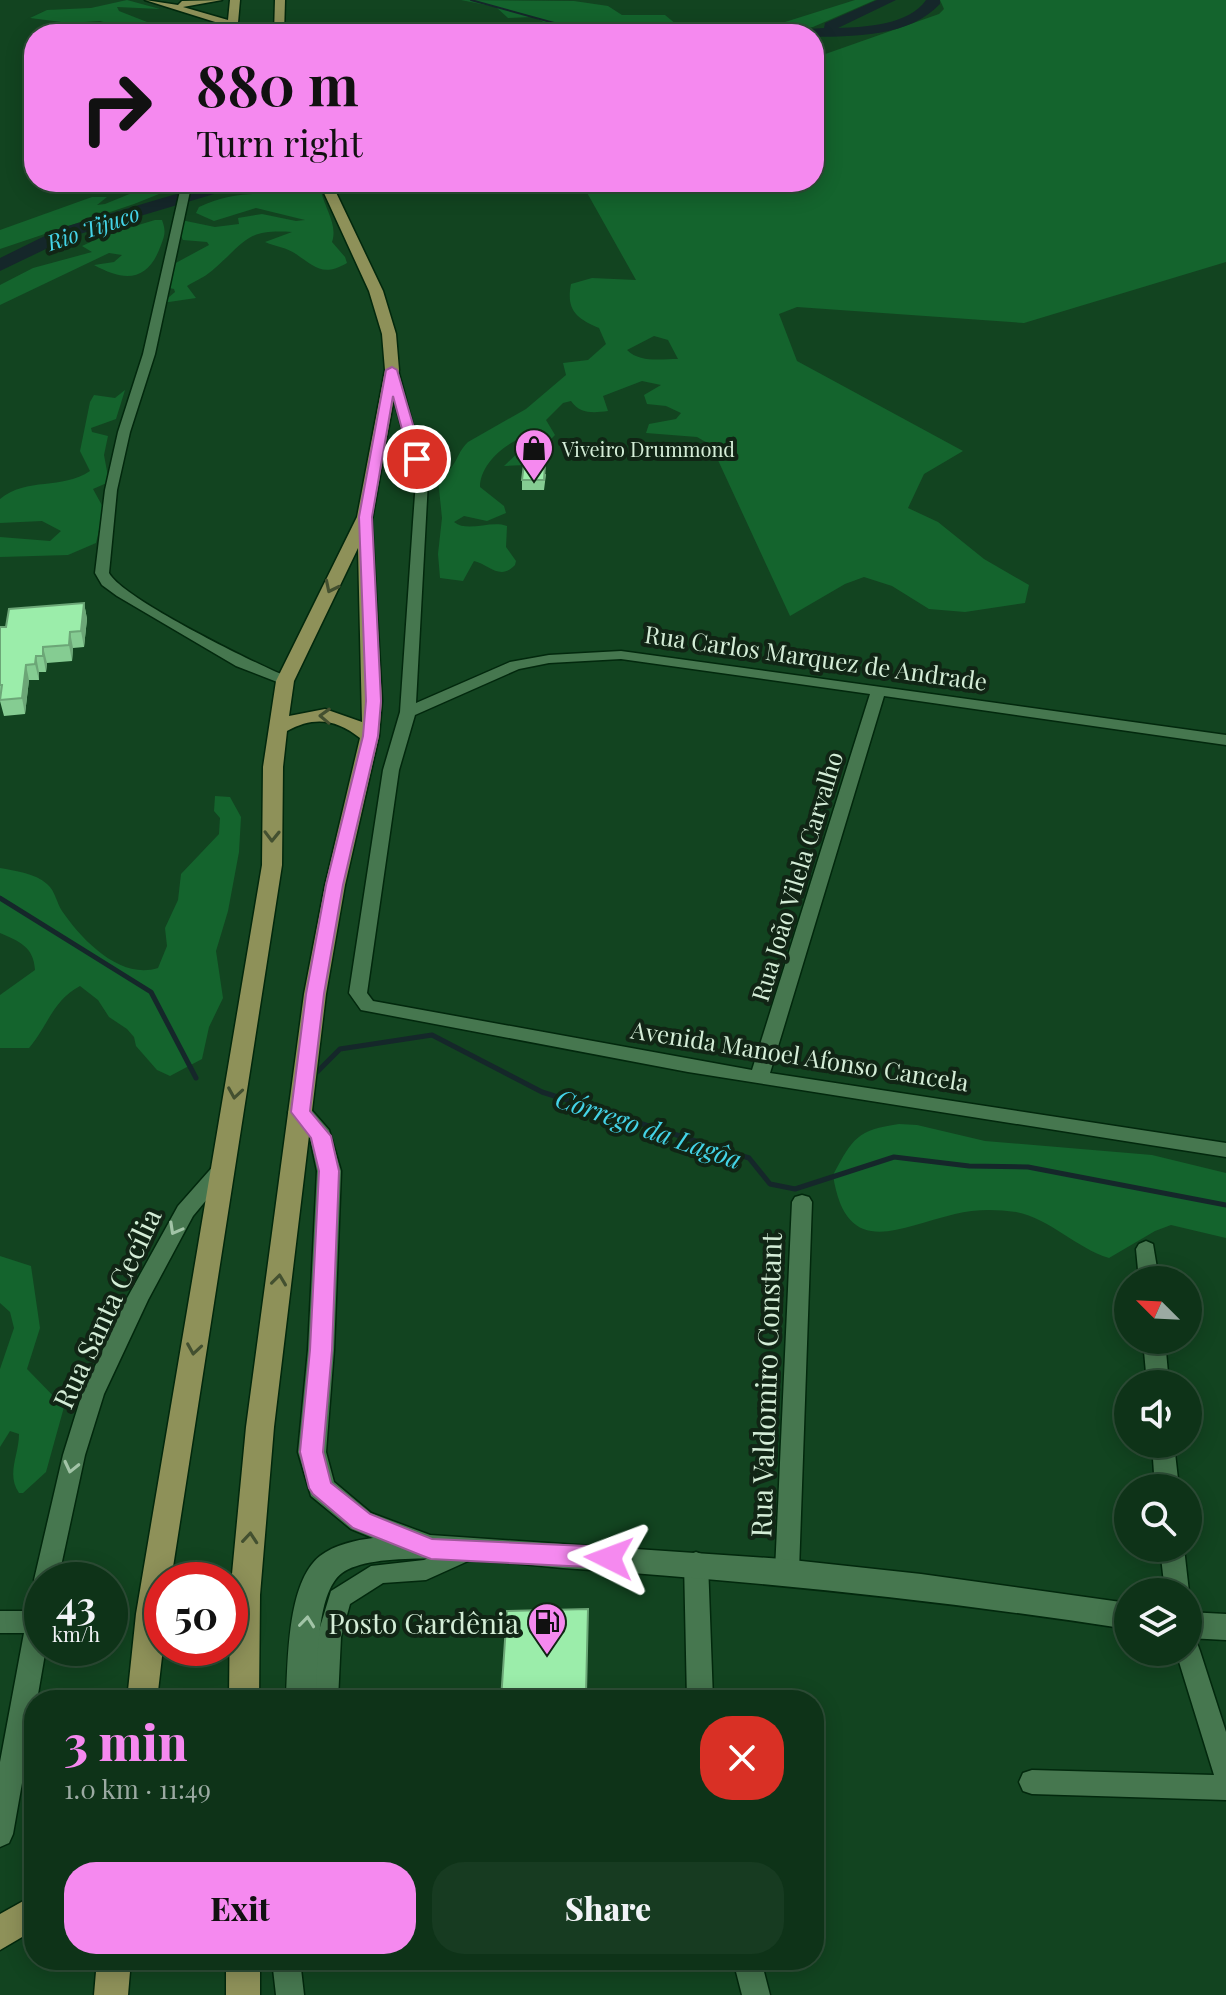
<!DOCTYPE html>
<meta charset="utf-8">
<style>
:root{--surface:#0e3318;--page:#173b21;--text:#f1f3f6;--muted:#9baaa2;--line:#2e4e37;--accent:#f589ef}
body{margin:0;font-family:"Playfair Display",serif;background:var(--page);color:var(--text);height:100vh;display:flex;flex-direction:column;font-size:30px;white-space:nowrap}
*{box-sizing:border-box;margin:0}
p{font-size:26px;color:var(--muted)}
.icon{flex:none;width:44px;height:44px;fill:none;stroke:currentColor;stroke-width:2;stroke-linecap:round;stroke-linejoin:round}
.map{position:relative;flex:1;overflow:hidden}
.sheet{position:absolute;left:24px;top:1690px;width:800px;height:280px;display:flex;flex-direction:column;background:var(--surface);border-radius:32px;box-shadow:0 4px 20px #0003,0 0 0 2px var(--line)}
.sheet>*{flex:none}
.top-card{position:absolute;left:24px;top:24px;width:800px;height:168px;border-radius:32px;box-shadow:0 4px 20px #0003,0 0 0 2px var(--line);background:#f589ef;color:#111;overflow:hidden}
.needle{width:52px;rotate:294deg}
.controls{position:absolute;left:1114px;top:1266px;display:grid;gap:16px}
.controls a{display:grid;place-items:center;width:88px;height:88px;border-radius:50%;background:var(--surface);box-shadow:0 4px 20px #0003,0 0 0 2px var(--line);font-size:40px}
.speed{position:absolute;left:24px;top:1562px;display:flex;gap:16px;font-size:40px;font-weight:700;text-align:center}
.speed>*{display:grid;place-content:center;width:104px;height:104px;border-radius:50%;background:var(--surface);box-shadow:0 4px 20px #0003,0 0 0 2px var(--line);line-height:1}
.speed small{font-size:20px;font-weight:400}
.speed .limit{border:12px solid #d22;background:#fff;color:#111}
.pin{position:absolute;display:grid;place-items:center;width:68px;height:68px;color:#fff;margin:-34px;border:4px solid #fff;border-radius:50%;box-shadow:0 2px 8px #0007}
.me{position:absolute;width:88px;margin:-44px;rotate:273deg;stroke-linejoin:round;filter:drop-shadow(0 0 6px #0008)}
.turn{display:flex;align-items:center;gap:28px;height:168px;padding:0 40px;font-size:36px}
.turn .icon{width:104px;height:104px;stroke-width:2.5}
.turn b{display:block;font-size:56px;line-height:68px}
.round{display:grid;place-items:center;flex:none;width:84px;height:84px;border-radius:32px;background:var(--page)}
.headline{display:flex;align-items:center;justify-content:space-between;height:136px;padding:0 40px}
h1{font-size:48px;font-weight:800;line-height:60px;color:var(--accent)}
.cta{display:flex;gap:16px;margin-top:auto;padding:16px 40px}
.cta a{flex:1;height:92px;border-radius:32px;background:var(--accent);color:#111;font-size:32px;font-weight:800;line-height:92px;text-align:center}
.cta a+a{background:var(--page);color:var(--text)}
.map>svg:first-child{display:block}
.green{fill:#14642d;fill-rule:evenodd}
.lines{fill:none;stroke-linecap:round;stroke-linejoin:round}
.stream-far1{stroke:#15272a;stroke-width:2}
.stream{stroke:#15272a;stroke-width:5}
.river{fill:#15272a;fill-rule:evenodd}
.minor-casing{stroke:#02280d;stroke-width:3}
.secondary-casing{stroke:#02280d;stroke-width:3}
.primary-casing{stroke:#02280d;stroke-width:3}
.minor{fill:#46774f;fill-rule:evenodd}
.secondary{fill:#46774f;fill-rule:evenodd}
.primary{fill:#8e9159;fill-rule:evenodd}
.wall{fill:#85cc92}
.shaded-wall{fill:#6ca677}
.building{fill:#9bedaa;stroke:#6ca677;stroke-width:2}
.oneway{stroke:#435030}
.oneway2{stroke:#a2c4a7}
.route{fill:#f589ef;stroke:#9f599b;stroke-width:2}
.labels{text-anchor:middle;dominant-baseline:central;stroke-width:8;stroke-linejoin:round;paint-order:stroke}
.far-poi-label{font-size:20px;fill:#d4edd7;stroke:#112515;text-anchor:start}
.far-water-label{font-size:22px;font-style:italic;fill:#44d4e8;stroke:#112515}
.street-label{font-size:24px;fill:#d4edd7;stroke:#112515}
.water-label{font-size:26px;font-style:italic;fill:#44d4e8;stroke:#112515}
.near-street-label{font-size:28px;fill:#d4edd7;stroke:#112515}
.near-poi-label{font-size:28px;fill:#d4edd7;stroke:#112515;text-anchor:end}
</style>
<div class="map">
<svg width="1226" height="1995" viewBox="0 0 1226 1995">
<rect width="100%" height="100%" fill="#124420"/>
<!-- green -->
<path class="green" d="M127 0 160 9 117 7 119 11 147 22 146 26 130 30 100 21 69 23 30 18 47 10 91 8Z
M461 0 574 1 608 6 622 15H665L688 34H570L533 17 508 18 496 7Z
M855 0H875L813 27 777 34H747Z
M940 0H1226V262L1024 323 797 307 779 314 797 361 963 451 924 474 908 508 938 522 984 559 1029 585 1025 603 965 612 929 609 892 586 864 577 845 584 790 616 711 445 697 437 646 433 649 424 676 419 681 413 666 406 647 404 644 395 661 385 642 381 603 396 608 411C593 413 580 414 571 401L563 403 546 420 555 435 526 465 504 466 528 443 526 436C505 443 480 464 480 487L504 506 506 513 487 521 464 516 454 522C468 533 490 520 507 526L506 547 516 561 515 565C500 581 490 565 474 561L463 581 440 578 438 554 442 518 438 479C459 466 454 456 468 442L526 409 566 375 563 363 588 360 606 344 599 328C576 318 566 310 571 284L592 278 636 280 581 182H814V58L939 14 944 9ZM654 336 668 340 678 359C661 359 640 363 627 350Z
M159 182H173L174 188 134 204 0 249V230L92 197H107L97 205 105 204Z
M316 190 321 191C325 209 338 225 332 242L345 257 347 263C323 277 315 267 296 254 288 248 274 246 265 242L292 232C246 229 246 241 215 268 207 276 197 280 187 286L196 298 162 303 175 292 174 289 160 286 172 265 209 245 207 242 183 240 180 234 181 220 215 227 239 224 238 218 262 214 296 221 305 220 256 208 214 221 196 213 199 207C240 187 273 197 316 190Z
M155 220H162C166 231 165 235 161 245 148 282 125 282 94 265L114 262 122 255 109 253 0 305V285L33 268 92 252 82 246 105 235Z
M125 390 116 419 91 428 92 432 108 436 104 455 109 482 93 489 104 509 96 543 68 555 0 557V537L50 541 61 531 42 521 0 523V499C27 477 62 490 90 471L80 451 90 402 94 395 115 398Z
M215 796 230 797 241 817 239 852 228 911 216 951 223 998 209 1027 202 1059 170 1076 157 1070 136 1046 134 1037 127 1029 109 1017 98 1000 80 986C52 1001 48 1026 29 1048H0V995L35 970C34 947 19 941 0 933V868C15 871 35 873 47 884 56 892 56 902 62 911 82 940 120 980 158 968L167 946 165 928 178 900 181 874 219 834 220 818 214 811Z
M899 1124 917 1125 985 1141 1152 1155 1226 1173V1238L1171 1225 1155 1231 1109 1258C1076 1248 1051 1219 1016 1212 996 1209 974 1209 955 1214 897 1228 846 1260 833 1175 853 1138 857 1130 899 1124Z
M0 1256 31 1266 40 1328 27 1369 64 1407 46 1472 23 1493H19C6 1474 19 1455 19 1434L10 1431 0 1447V1369L14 1328 10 1312 0 1303Z"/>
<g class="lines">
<!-- stream-far1 -->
<path class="stream-far1" d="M471 0 594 34"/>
<!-- stream -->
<path class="stream" d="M0 898 151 992 196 1078
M317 1072 340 1049 432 1035 542 1092 749 1158 770 1184 795 1189 894 1157 969 1166 1028 1167 1226 1205"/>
<!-- river -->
<path class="river" d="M877 0H896L838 28C866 27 909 25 926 0H940V4C909 37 856 36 814 37V34L801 33 808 29 824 28 825 23Z
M217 182H244L241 186 73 236 0 271V258L61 228Z"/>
<!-- minor casing -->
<g class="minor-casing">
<path id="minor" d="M182 182H192L155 354 130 432 117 490 109 573C123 599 258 665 290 678V684L285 685 236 666 117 596 102 585 95 573 105 490 118 432 143 354Z
M392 367 398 370 428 481 416 703 510 662 549 655 621 651 1226 735V745L884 696 770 1073 1226 1143V1157L688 1072 361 1010 349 993 383 770 400 712 413 522 416 481 386 370ZM621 659 870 694 752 1070 373 1001 367 993 399 770 415 715 519 669 549 663Z
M223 1161 230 1163 233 1168 193 1216 148 1300 104 1394 85 1455 58 1580H42V1648H46L37 1700H34V1715L13 1834 9 1843 0 1847V1762L24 1633H0V1611H28L33 1592 42 1589 34 1580 63 1455 82 1394 126 1300 178 1206 216 1163Z
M802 1195 809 1197 812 1202 799 1571 795 1578 787 1581 779 1578 775 1571 792 1202 795 1197Z
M1146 1241 1153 1244 1159 1280H1139L1136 1249 1139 1244Z
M1143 1340H1165L1169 1384H1147Z
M1152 1444H1174L1179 1488H1155Z
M469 1540 477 1543 481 1550 477 1557 426 1580 383 1583 350 1604 341 1637 338 1700H312L317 1637 331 1591 371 1566 424 1560Z
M1160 1548H1184L1189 1592 1188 1594 1165 1592Z
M696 1552 704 1555 708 1562 713 1700H687L684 1562 688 1555Z
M1188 1640 1197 1643 1200 1651 1226 1732V1800L1032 1794 1023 1791 1019 1782 1023 1773 1032 1770 1214 1775 1176 1652H1188Z
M272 1960H300L304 1995H276Z
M733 1960H761L770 1995H742Z"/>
</g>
<!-- secondary casing -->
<g class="secondary-casing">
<path id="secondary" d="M300 1104 308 1106 329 1130 341 1171 334 1350 326 1452 334 1482 371 1513 430 1535 783 1559 921 1574 1128 1603V1629C940 1600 753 1581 563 1568 517 1564 378 1546 342 1573 315 1593 318 1668 316 1700H286C288 1661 287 1582 320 1556 334 1545 356 1540 373 1538L351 1529 311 1496 298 1452 308 1350 317 1171 310 1138 288 1112 292 1106Z
M1188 1612 1226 1614V1640L1188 1638Z"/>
</g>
<!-- primary casing -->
<g class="primary-casing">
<path id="primary" d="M145 0 178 5 182 1 222 0 183 7 228 20 230 0H240L237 34H227L228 26Z
M275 0H285L284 34H274Z
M319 182H331L383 291 396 334 399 370 372 520 382 701 379 736 345 885 326 994 274 1427 260 1595 259 1700H229L230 1595 246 1427 304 994 325 885 360 738C336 719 314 716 287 731L283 767 282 865 171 1580H162L163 1648 157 1700H127L136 1614 262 865 263 767 276 681 357 517 385 370 382 334 369 291ZM358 548 362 722 325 709 289 716 294 681Z
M34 1895V1930L0 1950V1914Z
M97 1960H131L128 1995H94Z
M226 1960H260V1995H226Z"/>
</g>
<!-- minor -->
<use href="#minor" class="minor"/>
<!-- secondary -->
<use href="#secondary" class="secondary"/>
<!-- primary -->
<use href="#primary" class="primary"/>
</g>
<!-- wall -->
<path class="wall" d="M546 474 544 490H522V480Z
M84 603 87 619 84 647 73 648 72 661 47 663 46 672H39V680H29L25 714 4 716 0 701V627H6Z"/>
<!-- shaded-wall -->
<path class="shaded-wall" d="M84 603 87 619 84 647 81 631Z
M70 632 73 648 72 661 69 645Z
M43 647 47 663 46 672 43 656Z
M36 656 39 672V680L35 664Z
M26 665 29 680 25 714 22 698Z"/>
<!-- building -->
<path class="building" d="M524 464H545L544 480H522Z
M84 603 81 631 70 632 69 645 43 647V656H36L35 664 26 665 22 698 0 700 2 685H0V627H6L9 609Z
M588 1609 586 1693 603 1691V1700H501L507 1611Z"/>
<!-- one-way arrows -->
<defs><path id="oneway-chevron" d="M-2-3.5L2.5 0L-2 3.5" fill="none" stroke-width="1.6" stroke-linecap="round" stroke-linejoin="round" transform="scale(2)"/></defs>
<g class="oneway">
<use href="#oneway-chevron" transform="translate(331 587) rotate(116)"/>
<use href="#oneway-chevron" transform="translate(325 716) rotate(-178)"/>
<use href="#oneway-chevron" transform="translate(272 836) rotate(91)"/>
<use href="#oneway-chevron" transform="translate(235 1093) rotate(99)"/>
<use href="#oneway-chevron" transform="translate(279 1280) rotate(-83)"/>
<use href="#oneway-chevron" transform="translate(194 1349) rotate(99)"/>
<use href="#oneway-chevron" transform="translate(250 1538) rotate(-85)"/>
</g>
<g class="oneway2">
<use href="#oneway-chevron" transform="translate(175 1229) rotate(119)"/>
<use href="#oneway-chevron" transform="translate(71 1467) rotate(103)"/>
<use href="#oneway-chevron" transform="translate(307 1622) rotate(-84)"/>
</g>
<!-- route -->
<path class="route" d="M392 367 397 370 423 459 417 463 410 459 393 396 372 517 381 701 378 736 343 885 324 994 310 1111 331 1136 339 1171 332 1350 323 1452 331 1483 370 1514 432 1539 609 1547 617 1550 621 1558 617 1565 609 1568 431 1559 423 1556 353 1528 313 1494 309 1488 300 1452 310 1350 319 1171 311 1138 291 1112 306 994 326 885 363 736 366 701 359 517 386 370Z"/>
<!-- icons -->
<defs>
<g id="shop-pin" transform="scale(2)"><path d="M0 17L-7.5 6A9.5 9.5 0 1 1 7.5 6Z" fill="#f589ef" stroke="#112515"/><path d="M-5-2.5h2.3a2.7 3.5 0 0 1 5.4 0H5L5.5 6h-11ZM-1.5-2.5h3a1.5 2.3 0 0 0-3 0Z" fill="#111"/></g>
<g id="fuel-pin" transform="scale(2)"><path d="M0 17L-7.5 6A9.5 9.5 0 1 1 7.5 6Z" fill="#f589ef" stroke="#112515"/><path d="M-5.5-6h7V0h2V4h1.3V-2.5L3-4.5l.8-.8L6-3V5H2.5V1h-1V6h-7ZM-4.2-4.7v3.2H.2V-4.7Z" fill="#111"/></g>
</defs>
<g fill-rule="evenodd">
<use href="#shop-pin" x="534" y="448"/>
<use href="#fuel-pin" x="547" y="1622"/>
</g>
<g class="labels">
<!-- far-poi labels -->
<g class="far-poi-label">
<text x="562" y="448">Viveiro Drummond</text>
</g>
<!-- far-water labels -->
<g class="far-water-label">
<text transform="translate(93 227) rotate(-19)">Rio Tijuco</text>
</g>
<!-- street labels -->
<g class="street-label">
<text transform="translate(816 657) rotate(8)">Rua Carlos Marquez de Andrade</text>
<text transform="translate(796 876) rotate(-73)">Rua João Vilela Carvalho</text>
<text transform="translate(800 1055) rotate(9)">Avenida Manoel Afonso Cancela</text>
</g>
<!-- water labels -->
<g class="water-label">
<text transform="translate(649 1128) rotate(19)">Córrego da Lagôa</text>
</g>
<!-- near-street labels -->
<g class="near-street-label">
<text transform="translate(106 1308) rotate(-65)">Rua Santa Cecília</text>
<text transform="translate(765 1385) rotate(-88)">Rua Valdomiro Constant</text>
</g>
<!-- near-poi labels -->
<g class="near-poi-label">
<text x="519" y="1622">Posto Gardênia</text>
</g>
</g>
</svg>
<div class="controls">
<a><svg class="needle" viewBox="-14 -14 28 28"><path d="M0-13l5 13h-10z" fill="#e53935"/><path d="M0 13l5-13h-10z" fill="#9baaa2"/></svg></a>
<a><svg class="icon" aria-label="sound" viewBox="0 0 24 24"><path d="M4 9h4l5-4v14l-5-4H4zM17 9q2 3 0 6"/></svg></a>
<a><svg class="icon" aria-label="search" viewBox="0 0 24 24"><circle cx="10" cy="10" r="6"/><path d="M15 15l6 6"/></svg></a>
<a><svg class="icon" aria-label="layers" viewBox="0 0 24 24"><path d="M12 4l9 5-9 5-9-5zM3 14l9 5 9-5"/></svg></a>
</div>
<div class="speed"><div>43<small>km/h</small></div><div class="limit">50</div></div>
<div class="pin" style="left:417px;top:459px;background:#d93025"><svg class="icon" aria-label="arrive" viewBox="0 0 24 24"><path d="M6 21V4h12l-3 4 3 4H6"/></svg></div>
<svg class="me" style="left:609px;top:1558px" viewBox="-20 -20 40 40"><path d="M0-17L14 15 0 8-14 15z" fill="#f589ef" stroke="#fff" stroke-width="4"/></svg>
<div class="top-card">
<div class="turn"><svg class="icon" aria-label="right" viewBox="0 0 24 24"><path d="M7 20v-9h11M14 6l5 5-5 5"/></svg><div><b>880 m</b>Turn right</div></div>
</div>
<section class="sheet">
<div class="headline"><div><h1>3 min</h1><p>1.0 km · 11:49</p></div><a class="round" style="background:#d93025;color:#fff"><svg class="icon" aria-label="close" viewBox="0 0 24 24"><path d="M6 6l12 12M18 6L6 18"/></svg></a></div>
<div class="cta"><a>Exit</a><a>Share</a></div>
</section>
</div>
